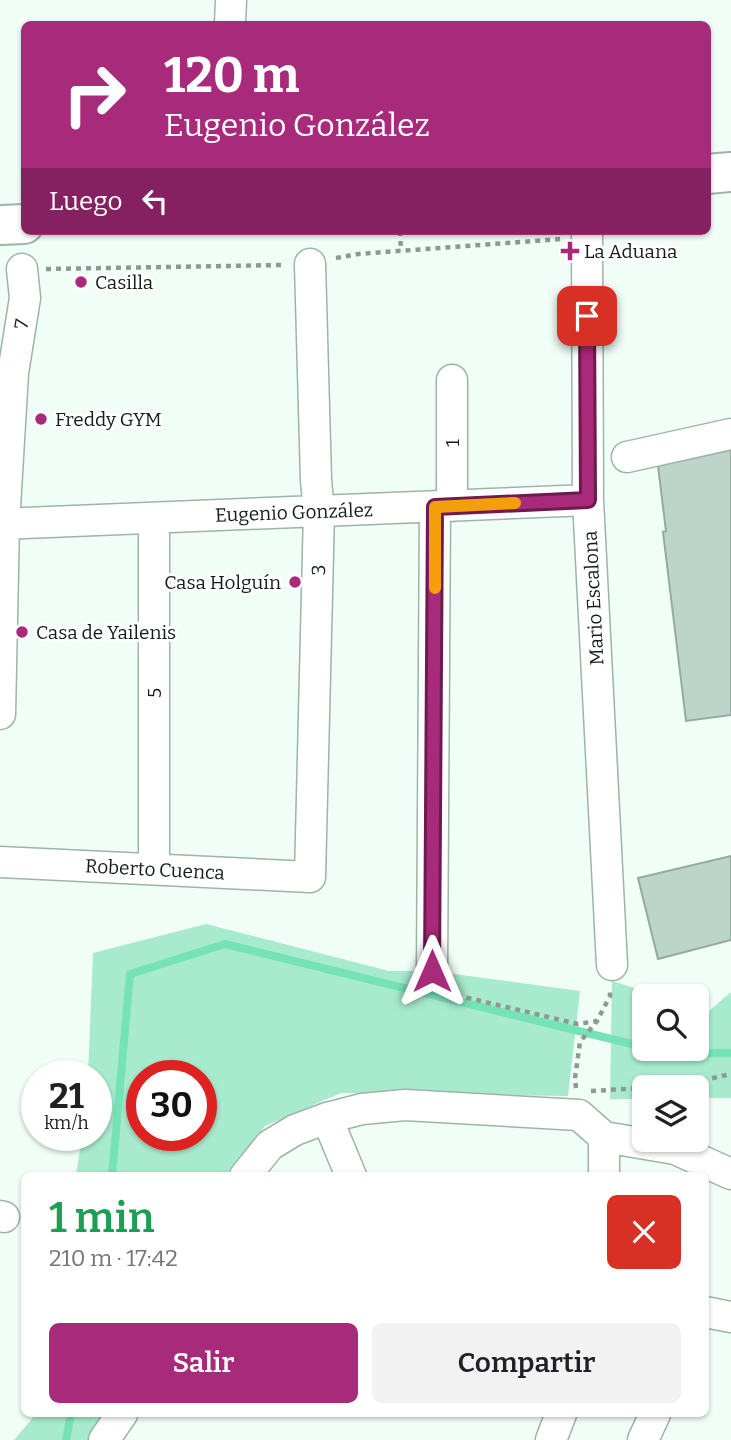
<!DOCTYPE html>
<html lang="es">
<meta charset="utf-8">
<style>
:root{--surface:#fff;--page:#f2f2f2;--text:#202124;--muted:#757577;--accent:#a82a7a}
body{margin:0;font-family:Bitter,serif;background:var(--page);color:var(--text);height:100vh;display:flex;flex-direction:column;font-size:26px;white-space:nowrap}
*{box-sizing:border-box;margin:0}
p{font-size:23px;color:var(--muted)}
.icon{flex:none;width:38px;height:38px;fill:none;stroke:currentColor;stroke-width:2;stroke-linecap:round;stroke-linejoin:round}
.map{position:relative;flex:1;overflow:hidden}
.details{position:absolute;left:21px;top:1172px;width:688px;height:245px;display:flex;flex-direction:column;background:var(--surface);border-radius:10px;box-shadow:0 2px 5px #0004}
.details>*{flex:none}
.banner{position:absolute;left:21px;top:21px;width:690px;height:214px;border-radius:10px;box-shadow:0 2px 5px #0004;background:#a82a7a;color:#fff;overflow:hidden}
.buttons{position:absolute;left:632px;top:984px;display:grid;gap:14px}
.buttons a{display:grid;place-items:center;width:77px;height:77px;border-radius:10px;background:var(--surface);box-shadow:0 2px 5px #0004;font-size:35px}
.speed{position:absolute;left:21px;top:1060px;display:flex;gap:14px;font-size:35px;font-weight:700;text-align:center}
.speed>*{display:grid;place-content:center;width:91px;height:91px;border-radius:50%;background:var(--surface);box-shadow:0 2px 5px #0004;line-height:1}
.speed small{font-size:18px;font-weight:400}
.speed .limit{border:10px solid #d22;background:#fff;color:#111}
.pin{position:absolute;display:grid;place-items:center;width:60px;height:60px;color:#fff;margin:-30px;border-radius:14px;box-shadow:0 4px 10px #0006}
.me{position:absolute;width:77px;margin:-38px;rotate:0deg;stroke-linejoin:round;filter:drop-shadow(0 0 5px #0008)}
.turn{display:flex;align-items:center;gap:24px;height:147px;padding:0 28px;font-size:32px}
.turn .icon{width:91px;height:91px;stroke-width:2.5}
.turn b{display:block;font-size:49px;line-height:60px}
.then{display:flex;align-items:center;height:66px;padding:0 28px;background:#0003;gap:14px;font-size:26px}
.round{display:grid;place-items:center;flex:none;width:74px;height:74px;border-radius:10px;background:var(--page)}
.summary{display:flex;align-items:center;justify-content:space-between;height:119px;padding:0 28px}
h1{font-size:42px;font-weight:600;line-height:52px;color:#1e9e55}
.action{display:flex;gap:14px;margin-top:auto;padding:14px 28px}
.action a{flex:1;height:80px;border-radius:10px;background:var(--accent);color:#fff;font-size:28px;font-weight:600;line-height:80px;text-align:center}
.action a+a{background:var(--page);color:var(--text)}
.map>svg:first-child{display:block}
.green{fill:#a7eacd;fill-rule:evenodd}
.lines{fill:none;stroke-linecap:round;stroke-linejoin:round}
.stream{stroke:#76e2b7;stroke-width:8}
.building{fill:#bcd4c9;stroke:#94aba0;stroke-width:2}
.minor-casing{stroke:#9db4a9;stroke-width:33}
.major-casing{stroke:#9db4a9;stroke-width:42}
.path{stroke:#8e9994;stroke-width:4.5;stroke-dasharray:5 5;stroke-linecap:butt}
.minor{stroke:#fff;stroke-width:30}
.major{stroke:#fff;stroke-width:38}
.route-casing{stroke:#6d1b4f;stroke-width:18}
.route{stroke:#a82a7a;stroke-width:12}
.slow{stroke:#f59e0b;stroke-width:12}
.poi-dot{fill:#a82a7a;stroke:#fff;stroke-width:2.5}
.labels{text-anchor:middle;stroke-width:6;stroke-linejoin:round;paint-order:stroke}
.poi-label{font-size:19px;fill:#141d19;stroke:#fff;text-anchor:start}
.street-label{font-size:19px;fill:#141d19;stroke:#fff}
</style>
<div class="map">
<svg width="731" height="1440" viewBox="0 0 731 1440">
<rect width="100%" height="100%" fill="#f0fef7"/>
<path class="green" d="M206 924 389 971H432L580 991 568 1096 341 1093 265 1126 225 1176H76L82 1136H96V1076H88L93 953ZM142 1076H201V1136H142Z
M612 981 660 996H644V1048H696L697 1007 709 1011 731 992V1098H697L696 1087H644V1099H610Z
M36 1414H112L91 1440H14Z"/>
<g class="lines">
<path class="stream" d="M651 1048 668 1053H731
M112 1176 130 974 225 944 644 1047
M66 1440 71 1414"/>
</g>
<path class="building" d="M731 449V715L686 721 663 532 666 531 657 458Z
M731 856V940L658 959 638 878Z"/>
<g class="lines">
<defs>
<path id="minor" d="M230 24 231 0
M587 231 588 500 612 965
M452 380V506
M627 457 731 434
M154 518V868
M0 524 588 500
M0 714 4 524 13 373 25 298 22 269
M0 862 310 877 319 512 316 480 310 264
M432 971 435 507
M327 1118 351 1176
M604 1137V1176
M245 1176 270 1145 295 1130 327 1118 362 1109 405 1105 579 1115 604 1137 675 1149 731 1174
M0 1216 4 1217
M705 1312 731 1317
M104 1440 122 1414
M551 1440 561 1414
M643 1440 655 1414"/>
<path id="major" d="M707 174 731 172
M0 225 24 224"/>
</defs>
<use href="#minor" class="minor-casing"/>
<use href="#major" class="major-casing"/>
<path class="path" d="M400 231 401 251
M336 258 358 254 561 239
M46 269 283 265
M447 993 578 1024 597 1021
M673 1087 731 1074
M576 1088 575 1078 580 1042 597 1021 610 996V990
M591 1091 644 1088"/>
<use href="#minor" class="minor"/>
<use href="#major" class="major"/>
</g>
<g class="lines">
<defs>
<path id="route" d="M432 971 435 507 588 500 587 316"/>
</defs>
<use href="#route" class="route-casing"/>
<use href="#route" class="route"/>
<path class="slow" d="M435 588V507L515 503"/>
</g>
<g class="poi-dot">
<path d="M566.5 240.5h7v7h7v7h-7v7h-7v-7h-7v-7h7z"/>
<circle cx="81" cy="282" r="7"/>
<circle cx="41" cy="419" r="7"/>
<circle cx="295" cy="582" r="7"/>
<circle cx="22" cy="632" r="7"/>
</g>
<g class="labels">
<g class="poi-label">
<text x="584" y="258">La Aduana</text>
<text x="95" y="289">Casilla</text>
<text x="55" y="426">Freddy GYM</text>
<text x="281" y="589" text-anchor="end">Casa Holguín</text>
<text x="36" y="639">Casa de Yailenis</text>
</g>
<g class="street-label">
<text transform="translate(21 324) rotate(-81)" y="7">7</text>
<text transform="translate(452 443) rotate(-90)" y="7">1</text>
<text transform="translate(294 512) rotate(-2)" y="7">Eugenio González</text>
<text transform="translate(318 570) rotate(-89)" y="7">3</text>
<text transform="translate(593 598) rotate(-93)" y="7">Mario Escalona</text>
<text transform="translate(154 693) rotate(-90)" y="7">5</text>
<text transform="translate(155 869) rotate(3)" y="7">Roberto Cuenca</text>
</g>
</g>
</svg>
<div class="buttons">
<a><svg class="icon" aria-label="search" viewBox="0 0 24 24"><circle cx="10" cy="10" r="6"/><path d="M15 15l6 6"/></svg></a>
<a><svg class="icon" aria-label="layers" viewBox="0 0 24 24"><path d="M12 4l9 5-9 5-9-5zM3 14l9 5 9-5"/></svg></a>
</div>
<div class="speed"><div>21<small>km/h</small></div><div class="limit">30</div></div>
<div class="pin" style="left:587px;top:316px;background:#d93025"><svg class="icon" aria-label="arrive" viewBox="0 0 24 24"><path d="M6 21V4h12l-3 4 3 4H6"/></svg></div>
<svg class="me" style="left:432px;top:971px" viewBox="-20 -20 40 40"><path d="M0-17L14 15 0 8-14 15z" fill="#a82a7a" stroke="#fff" stroke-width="4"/></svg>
<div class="banner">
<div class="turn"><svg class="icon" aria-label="right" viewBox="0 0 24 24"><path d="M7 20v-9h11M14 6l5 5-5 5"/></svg><div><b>120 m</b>Eugenio González</div></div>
<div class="then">Luego<svg class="icon" aria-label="left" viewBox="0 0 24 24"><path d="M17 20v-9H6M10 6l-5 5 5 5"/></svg></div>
</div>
<section class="details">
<div class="summary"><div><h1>1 min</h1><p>210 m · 17:42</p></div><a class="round" style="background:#d93025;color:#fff"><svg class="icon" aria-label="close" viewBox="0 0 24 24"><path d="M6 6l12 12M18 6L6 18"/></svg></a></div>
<div class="action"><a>Salir</a><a>Compartir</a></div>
</section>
</div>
